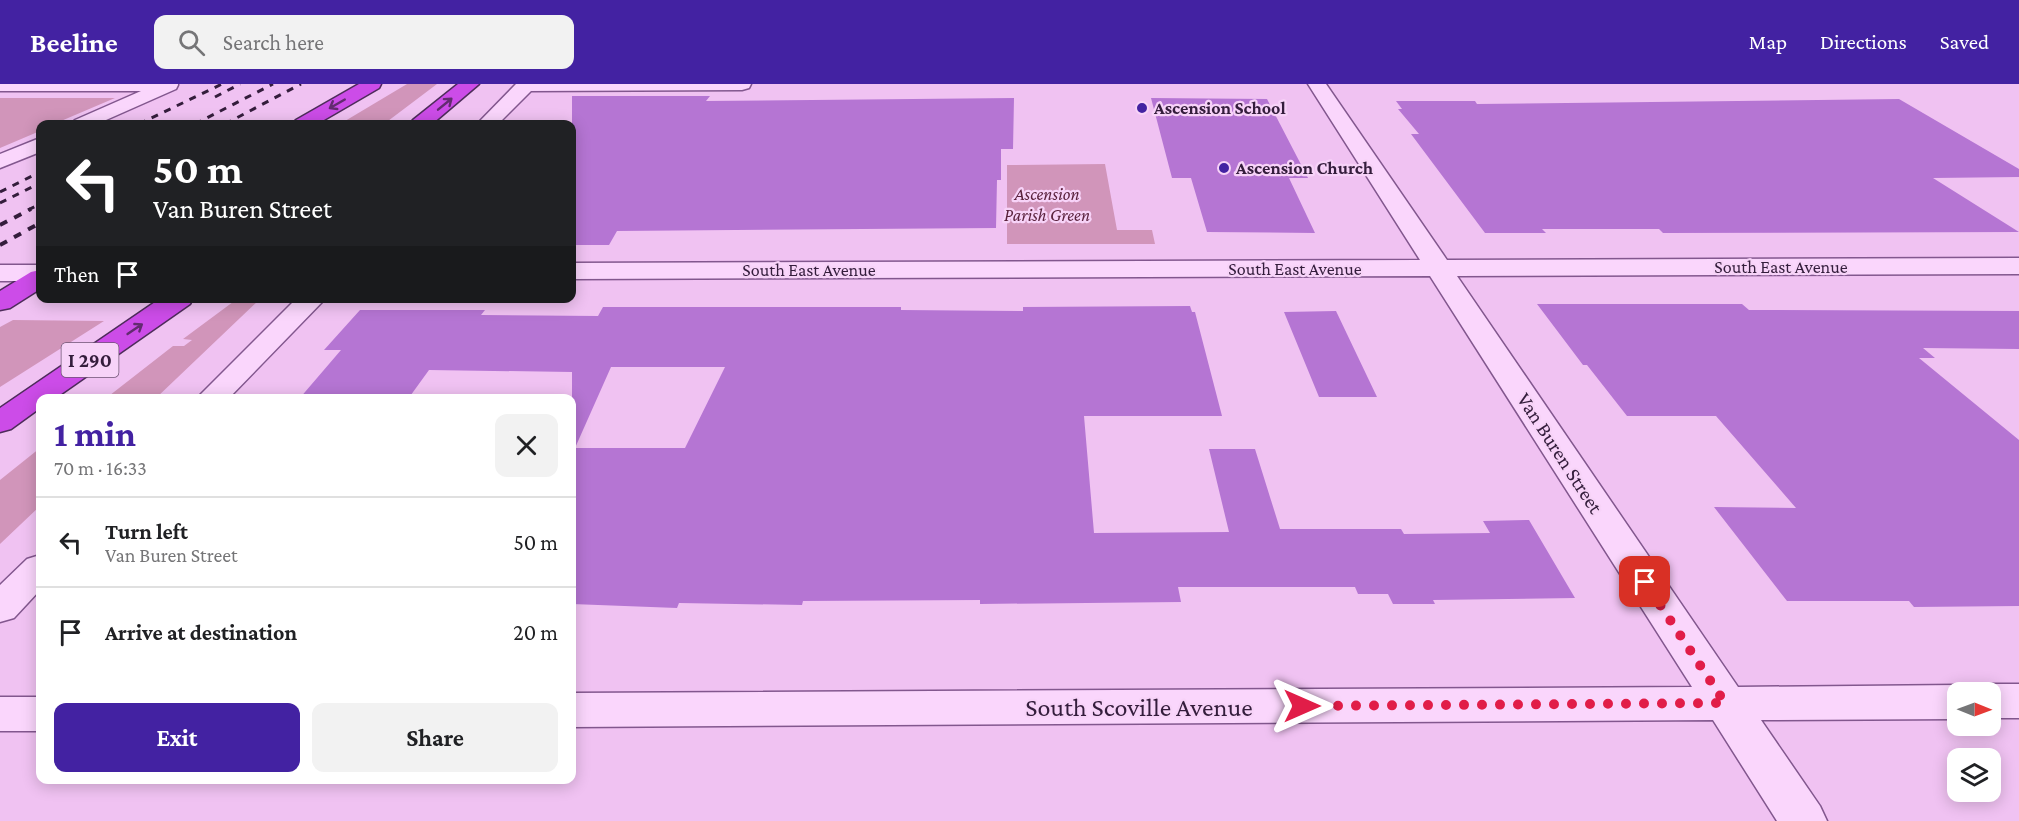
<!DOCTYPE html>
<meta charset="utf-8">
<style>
:root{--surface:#fff;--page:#f2f2f2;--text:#202124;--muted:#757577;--line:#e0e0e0;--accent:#4322a2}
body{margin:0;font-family:"Crimson Pro",serif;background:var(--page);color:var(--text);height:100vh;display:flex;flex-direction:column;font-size:22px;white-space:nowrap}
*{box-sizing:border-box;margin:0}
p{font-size:20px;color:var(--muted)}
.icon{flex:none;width:33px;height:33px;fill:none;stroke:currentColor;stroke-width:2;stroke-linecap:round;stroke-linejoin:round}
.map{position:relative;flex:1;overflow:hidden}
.drawer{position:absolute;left:36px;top:310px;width:540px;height:390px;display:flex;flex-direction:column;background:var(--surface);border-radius:12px;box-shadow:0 3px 15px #0003}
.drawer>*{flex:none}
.guide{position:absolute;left:36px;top:36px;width:540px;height:183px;border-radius:12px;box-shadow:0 3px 15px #0003;background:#202124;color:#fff;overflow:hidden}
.needle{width:39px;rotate:91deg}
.tools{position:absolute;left:1947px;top:598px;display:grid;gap:12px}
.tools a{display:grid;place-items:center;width:54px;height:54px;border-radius:12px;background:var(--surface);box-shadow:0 3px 15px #0003;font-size:30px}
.pin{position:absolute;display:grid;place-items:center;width:51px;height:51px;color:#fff;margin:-26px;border-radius:12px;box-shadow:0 3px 9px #0006}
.me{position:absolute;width:66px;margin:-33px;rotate:90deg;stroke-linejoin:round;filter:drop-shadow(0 0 4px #0008)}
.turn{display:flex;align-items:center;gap:21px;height:126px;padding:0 18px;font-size:27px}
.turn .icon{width:78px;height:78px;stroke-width:2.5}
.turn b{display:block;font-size:42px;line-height:51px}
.then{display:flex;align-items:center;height:57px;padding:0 18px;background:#0003;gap:12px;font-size:22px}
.round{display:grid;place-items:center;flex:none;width:63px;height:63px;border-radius:12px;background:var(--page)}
.headline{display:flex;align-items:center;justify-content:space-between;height:102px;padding:0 18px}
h1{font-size:36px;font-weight:700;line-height:45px;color:var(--accent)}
.cta{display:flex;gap:12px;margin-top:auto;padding:12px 18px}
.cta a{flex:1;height:69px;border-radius:12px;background:var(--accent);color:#fff;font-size:24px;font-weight:700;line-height:69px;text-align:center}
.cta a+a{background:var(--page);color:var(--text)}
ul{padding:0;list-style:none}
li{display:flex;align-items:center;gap:18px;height:90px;padding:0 18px;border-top:2px solid var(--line)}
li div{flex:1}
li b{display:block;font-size:22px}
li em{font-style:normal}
header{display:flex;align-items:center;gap:36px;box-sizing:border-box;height:84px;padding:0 30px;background:var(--accent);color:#fff}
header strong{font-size:28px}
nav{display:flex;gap:33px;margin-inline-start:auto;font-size:21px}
.search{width:420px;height:54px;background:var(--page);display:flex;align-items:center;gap:15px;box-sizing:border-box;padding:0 21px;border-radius:12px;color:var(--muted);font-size:22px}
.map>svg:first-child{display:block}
.green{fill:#d195ba}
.building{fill:#b575d3;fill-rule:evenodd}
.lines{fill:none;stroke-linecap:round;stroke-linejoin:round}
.minor-casing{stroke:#82578e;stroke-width:3}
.highway-casing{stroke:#4e2c5b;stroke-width:3}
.minor{fill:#fad6fc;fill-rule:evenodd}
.highway{fill:#cc4ce8;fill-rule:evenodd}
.rail-far1{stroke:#341d3c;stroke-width:3;stroke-dasharray:7 7;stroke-linecap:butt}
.rail{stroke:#341d3c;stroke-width:4;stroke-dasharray:8 8;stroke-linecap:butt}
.oneway{stroke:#622b70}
.route{stroke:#e11d48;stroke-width:10;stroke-dasharray:0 18}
.poi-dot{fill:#4322a2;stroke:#f7d3f8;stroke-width:2}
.labels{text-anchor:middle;stroke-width:4.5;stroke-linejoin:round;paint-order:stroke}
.far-poi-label{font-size:18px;font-weight:bold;fill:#341d3c;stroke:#f7d3f8;text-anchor:start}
.far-park-label{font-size:18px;font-style:italic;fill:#5a223d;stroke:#f7d3f8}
.far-street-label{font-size:18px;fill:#341d3c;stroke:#f7d3f8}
.shield{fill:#f7d3f8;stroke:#6e5474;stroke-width:1.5}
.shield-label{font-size:20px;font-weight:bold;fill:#341d3c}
.street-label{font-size:21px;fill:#341d3c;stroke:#f7d3f8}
.near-street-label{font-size:26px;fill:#341d3c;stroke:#f7d3f8}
</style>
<header>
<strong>Beeline</strong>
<div class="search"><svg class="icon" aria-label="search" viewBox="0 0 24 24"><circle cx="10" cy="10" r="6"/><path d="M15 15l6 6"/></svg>Search here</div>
<nav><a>Map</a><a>Directions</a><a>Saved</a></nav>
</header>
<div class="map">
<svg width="2019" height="737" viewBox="0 0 2019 737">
<rect width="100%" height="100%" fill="#f0c2f2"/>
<path class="green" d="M407 0H437L384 40H340Z
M0 14H115L54 40H40V47L0 64Z
M1105 80 1117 146H1152L1155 160H1007V81Z
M237 215H260L155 315H105L173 262H184L192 256 183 255Z
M13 236 104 237 0 303V243Z
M40 364V422L0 460V396Z"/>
<path class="building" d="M572 12H710L706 17 1014 14 1013 65H1001V96H997L996 144 617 147 609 161H572Z
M1151 14 1267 15 1308 94H1289L1315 149 1207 148 1191 94H1172Z
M1899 15 2019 85V93L1933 94 2019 148 1663 149 1659 145H1542L1546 149H1485L1411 50H1419L1398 25H1402L1396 17H1475L1477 20Z
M1537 220H1742L1749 226 2019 227V265L1923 264 1935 274H1919L2019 356V522L1914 523 1909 517H1787L1714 423 1796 424 1716 332H1627L1587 281H1583Z
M1190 222 1192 228H1195L1222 332H1084L1094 449 1229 448 1209 365H1255L1280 445H1401L1404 450 1490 449 1483 437 1529 436 1575 514 1433 516 1435 520H1393L1388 510H1358L1355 503H1178L1181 518 980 520V516L803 517 802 521 679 519 677 524 572 520V288L429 286 408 315H299L341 266H324L360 226H485L481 231 598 232 603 223H901V226L1023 227V223ZM611 283H725L685 364H575Z
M1336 227 1377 313H1319L1284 228Z"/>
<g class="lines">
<defs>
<path id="minor" d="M0 0H178V1L176 5 97 40H72L75 36 141 7H0Z
M516 0H751L749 4 742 6 531 7 498 40H477Z
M1308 0H1326L1447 176 2019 174V190L1457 192 1738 603 1958 601 1974 607 1990 600H2019V634H1990V609H1958V635L1761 636 1820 722 1827 737H1777L1713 636 572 643V609L1692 603 1430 192 572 195V179L1420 176Z
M40 54V68L0 84V70Z
M0 181H40V197H0Z
M297 214H326L228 315H196Z
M40 471V506L14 534 0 538V501L27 475Z
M0 613H40V647H0Z"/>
<path id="highway" d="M359 0H381L379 4 317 40H293L296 36Z
M458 0H479L432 40H410L413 36Z
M40 186V205L10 224 0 226V207L31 188Z
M161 214H193L190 220 54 315H40V324L11 345 0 348V324Z"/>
</defs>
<use href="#minor" class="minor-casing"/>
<use href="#highway" class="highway-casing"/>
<use href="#minor" class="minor"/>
<use href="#highway" class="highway"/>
<path class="rail-far1" d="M215 13 240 0
M139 40 222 0
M195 40 273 0
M225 40 301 0
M0 108 40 88
M0 119 40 99
M28 126 40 120"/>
<path class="rail" d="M0 141 31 125
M0 161 40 139"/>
</g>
<defs><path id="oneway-shaft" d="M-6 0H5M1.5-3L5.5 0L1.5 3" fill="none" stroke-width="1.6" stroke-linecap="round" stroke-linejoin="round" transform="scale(1.5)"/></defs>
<g class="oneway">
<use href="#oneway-shaft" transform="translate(337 20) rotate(150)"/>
<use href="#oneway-shaft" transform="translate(445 20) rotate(-39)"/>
<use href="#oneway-shaft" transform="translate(135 245) rotate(-34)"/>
</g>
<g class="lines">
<path class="route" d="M1302 622 1725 619 1645 498"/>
</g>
<g class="poi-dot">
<circle cx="1142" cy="24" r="6"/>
<circle cx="1224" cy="84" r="6"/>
</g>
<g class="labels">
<g class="far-poi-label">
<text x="1154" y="30">Ascension School</text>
<text x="1236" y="90">Ascension Church</text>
</g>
<g class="far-park-label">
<text x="1047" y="116">Ascension<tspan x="1047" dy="21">Parish Green</tspan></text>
</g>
<g class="far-street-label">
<text x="1781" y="189">South East Avenue</text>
<text x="1295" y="191">South East Avenue</text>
<text x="809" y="192">South East Avenue</text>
</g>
<rect class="shield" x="61.5" y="259" width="57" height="34" rx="4.5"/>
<g class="shield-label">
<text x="90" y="283">I 290</text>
</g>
<g class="street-label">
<text transform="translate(1560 369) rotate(57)" y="7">Van Buren Street</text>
</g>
<g class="near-street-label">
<text x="1139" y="632">South Scoville Avenue</text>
</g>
</g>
</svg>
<div class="tools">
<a><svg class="needle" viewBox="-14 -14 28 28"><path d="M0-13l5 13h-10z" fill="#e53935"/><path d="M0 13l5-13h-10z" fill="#757577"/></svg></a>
<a><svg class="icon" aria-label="layers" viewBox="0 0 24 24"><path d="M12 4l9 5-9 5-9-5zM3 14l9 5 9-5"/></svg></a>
</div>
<div class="pin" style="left:1645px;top:498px;background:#d93025"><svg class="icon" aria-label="arrive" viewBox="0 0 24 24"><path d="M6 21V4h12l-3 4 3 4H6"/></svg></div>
<svg class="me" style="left:1302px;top:622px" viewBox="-20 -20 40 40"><path d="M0-17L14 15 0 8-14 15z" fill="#e11d48" stroke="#fff" stroke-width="4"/></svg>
<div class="guide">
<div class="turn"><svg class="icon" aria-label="left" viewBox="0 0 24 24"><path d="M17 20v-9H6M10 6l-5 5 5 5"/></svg><div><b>50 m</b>Van Buren Street</div></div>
<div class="then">Then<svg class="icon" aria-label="arrive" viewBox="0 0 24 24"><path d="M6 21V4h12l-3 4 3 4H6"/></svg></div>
</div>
<section class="drawer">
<div class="headline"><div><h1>1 min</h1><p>70 m · 16:33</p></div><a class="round"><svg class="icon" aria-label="close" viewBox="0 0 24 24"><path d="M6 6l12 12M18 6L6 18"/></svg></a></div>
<ul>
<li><svg class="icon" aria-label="left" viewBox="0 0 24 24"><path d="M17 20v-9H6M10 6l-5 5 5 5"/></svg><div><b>Turn left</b><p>Van Buren Street</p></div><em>50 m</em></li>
<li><svg class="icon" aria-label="arrive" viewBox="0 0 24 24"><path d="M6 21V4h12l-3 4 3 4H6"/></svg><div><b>Arrive at destination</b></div><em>20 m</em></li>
</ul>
<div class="cta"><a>Exit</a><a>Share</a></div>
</section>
</div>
